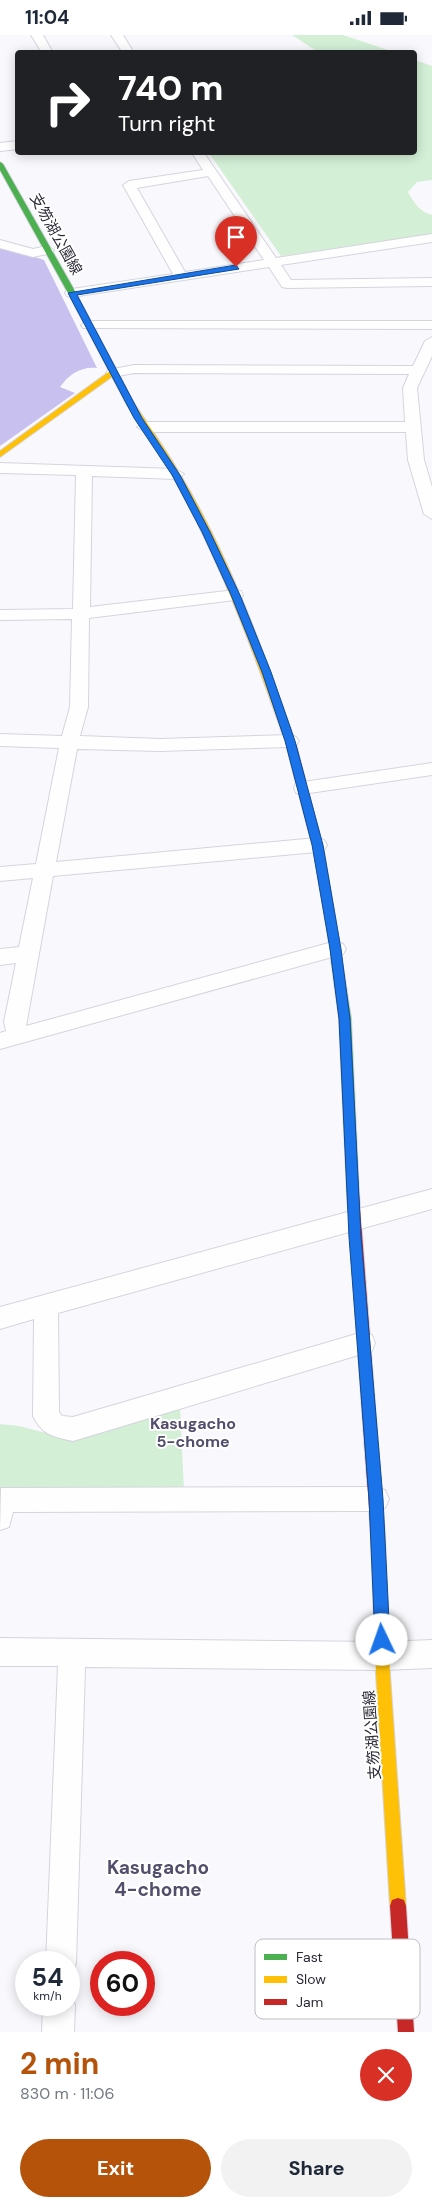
<!DOCTYPE html>
<meta charset="utf-8">
<style>
:root{--surface:#fff;--page:#f2f2f3;--text:#1f2937;--muted:#747a83;--accent:#b45309}
body{margin:0;font-family:"DM Sans","Noto Sans JP",sans-serif;background:var(--page);color:var(--text);height:100vh;display:flex;flex-direction:column;font-size:19px;white-space:nowrap}
*{box-sizing:border-box;margin:0}
p{font-size:16px;color:var(--muted)}
.icon{flex:none;width:28px;height:28px;fill:none;stroke:currentColor;stroke-width:2;stroke-linecap:round;stroke-linejoin:round}
.map{position:relative;height:1997px;overflow:hidden}
.panel{display:flex;flex-direction:column;background:var(--surface);flex:1}
.panel>*{flex:none}
.guide{position:absolute;left:15px;top:15px;width:402px;height:105px;border-radius:5px;box-shadow:0 2px 12px #0003;background:#202124;color:#fff;overflow:hidden}
.speed{position:absolute;left:15px;top:1916px;display:flex;gap:10px;font-size:25px;font-weight:700;text-align:center}
.speed>*{display:grid;place-content:center;width:65px;height:65px;border-radius:50%;background:var(--surface);box-shadow:0 2px 12px #0003;line-height:1}
.speed small{font-size:12px;font-weight:400}
.speed .limit{border:8px solid #d22;background:#fff;color:#111}
.pin{position:absolute;display:grid;place-items:center;width:42px;height:42px;color:#fff;margin:-51px -21px;border-radius:50% 50% 50% 0;rotate:-45deg;box-shadow:0 0 5px #0007}
.pin .icon{rotate:45deg}
.me{position:absolute;width:55px;margin:-28px;rotate:357deg;stroke-linejoin:round;filter:drop-shadow(0 0 4px #0008)}
.turn{display:flex;align-items:center;gap:18px;height:105px;padding:0 20px;font-size:22px}
.turn .icon{width:65px;height:65px;stroke-width:2.5}
.turn b{display:block;font-size:35px;line-height:42px}
.round{display:grid;place-items:center;flex:none;width:52px;height:52px;border-radius:26px;background:var(--page)}
.head{display:flex;align-items:center;justify-content:space-between;height:85px;padding:0 20px}
h1{font-size:30px;font-weight:700;line-height:38px;color:var(--accent)}
.primary-button{display:flex;gap:10px;margin-top:auto;padding:10px 20px}
.primary-button a{flex:1;height:58px;border-radius:30px;background:var(--accent);color:#fff;font-size:20px;font-weight:700;line-height:58px;text-align:center}
.primary-button a+a{background:var(--page);color:var(--text)}
.status{display:flex;justify-content:space-between;align-items:center;height:35px;padding:0 25px;background:var(--surface);direction:ltr}
.status svg{height:14px;fill:currentColor}
.map>svg:first-child{display:block}
.green{fill:#d3efd6}
.water{fill:#c8c1f0}
.lines{fill:none;stroke-linecap:round;stroke-linejoin:round}
.street-casing{stroke:#d5d4dd;stroke-width:2}
.fast-casing{stroke:#d5d4dd;stroke-width:2}
.slow-casing{stroke:#d5d4dd;stroke-width:2}
.jam-casing{stroke:#d5d4dd;stroke-width:2}
.street{fill:#fefeff;fill-rule:evenodd}
.fast{fill:#4caf50;fill-rule:evenodd}
.slow{fill:#ffc107;fill-rule:evenodd}
.jam{fill:#c62828;fill-rule:evenodd}
.route{fill:#1a73e8;stroke:#114b97}
.labels{text-anchor:middle;stroke-width:4;stroke-linejoin:round;paint-order:stroke}
.street-label{font-size:15px;fill:#2c2a37;stroke:#fff}
.neighbourhood-label{font-size:16px;font-weight:bold;fill:#524e6c;stroke:#fff}
.near-neighbourhood-label{font-size:19px;font-weight:bold;fill:#524e6c;stroke:#fff}
.key{fill:#fff;stroke:#c0bfc3;stroke-width:1}
.key-label{font-size:14px;fill:#2c2a37}
</style>
<div class="status"><b>11:04</b><svg viewBox="0 0 49 12"><path d="M0 12V9h3v3zM5 12V6h3v6zM10 12V3h3v9zM15 12V0h3v12zM26 1h20v11H26zM47 4h2v5h-2z"/></svg></div>
<div class="map">
<svg width="432" height="1997" viewBox="0 0 432 1997">
<rect width="100%" height="100%" fill="#f9f9fd"/>
<path class="green" d="M292 0H343L394 17H318Z
M415 25 432 31V145L417 147 408 157C414 168 420 177 432 180V200L281 221 209 118H415Z
M180 1372 184 1455H0V1389L19 1391 62 1402Z"/>
<path class="water" d="M0 214 17 216 44 225 97 333C82 331 69 339 60 352L75 358 0 411Z"/>
<g class="lines">
<defs>
<path id="street" d="M31 0H43L53 18H42Z
M111 0H123L134 18H123Z
M18 106V114L0 116V108Z
M192 118H204L276 223 432 199V207L281 230 291 245 432 243V251L287 253 282 252 269 232 72 262 67 261 65 258 67 255 72 254 173 239 123 150 129 146 203 135ZM208 141 264 225 185 237 137 153Z
M0 205 33 214 47 211 54 215 52 218 33 222 0 213Z
M88 286H432V294L83 293 81 290Z
M432 302V321L417 353 424 425 432 452V484L424 479 408 425 406 397H145L137 392 145 387H405L403 353 409 339 134 338 113 342 106 338 108 335 134 330 413 331 425 306Z
M0 428 176 434 184 439 176 444 92 441 90 572 235 555 241 556 243 560 241 564 235 565 89 583 88 672 80 701 160 704 290 700 296 702 299 706 296 710 290 712 160 716 77 714 56 827 317 803 324 805 327 810 324 815 317 817 53 841 26 991 336 906 343 909 346 914 343 919 0 1014V998L6 996 4 987 16 928 0 930V914L19 912 33 843 0 846V832L36 829 59 713 0 711V699L62 701 70 672 72 584 0 585V575L73 574 76 440 0 438Z
M432 728V740L303 759 296 758 294 753 296 748 303 747Z
M432 1154V1174L58 1278 59 1377 62 1381 73 1382 363 1297 372 1300 375 1308 372 1316 73 1406C54 1402 42 1400 33 1381L34 1284 0 1294V1272Z
M376 1452 385 1455 389 1464 385 1473 376 1476 13 1477 9 1492 0 1495 1 1453Z
M0 1603 383 1607 432 1605V1633L383 1635 85 1632 76 1928 72 1939 69 1940V1928H46L58 1631H0Z
M69 1959 75 1970 74 1997H42L43 1970H69Z"/>
<path id="fast" d="M0 127 3 129 76 258 135 370 134 372 127 370 68 258 0 135Z
M332 890 337 894 351 983 359 1159 357 1163 353 1164 349 1163 347 1159 339 983 327 894Z"/>
<path id="slow" d="M110 336 117 338 0 422V416Z
M128 368H134C149 391 166 415 180 439 230 523 264 617 296 709L294 711H288L286 709C254 617 220 525 172 440 159 416 142 393 127 370Z
M378 1495 383 1497 385 1502 390 1639 406 1871 404 1877 398 1879 392 1877 390 1871 376 1639 371 1502 373 1497Z"/>
<path id="jam" d="M291 706 296 709 324 817 337 894 332 898 327 894 314 817 286 709Z
M353 1154 357 1155 359 1159 385 1502 383 1507 378 1509 373 1507 371 1502 347 1159 349 1155Z
M398 1863 404 1865 406 1871 414 1997H398L390 1871 392 1865Z"/>
</defs>
<use href="#street" class="street-casing"/>
<use href="#fast" class="fast-casing"/>
<use href="#slow" class="slow-casing"/>
<use href="#jam" class="jam-casing"/>
<use href="#street" class="street"/>
<use href="#fast" class="fast"/>
<use href="#slow" class="slow"/>
<use href="#jam" class="jam"/>
</g>
<path class="route" d="M236 230 239 234 77 260 142 383 180 440 210 497 240 560 271 637 295 706 323 810 341 914 350 984 361 1202 383 1464 390 1605 387 1610 382 1612 377 1610 375 1605 369 1464 349 1202 339 984 330 914 312 810 285 706 262 637 231 560 202 497 172 440 134 383 68 258Z"/>
<g class="labels">
<g class="street-label">
<text transform="translate(56 199) rotate(61)" y="5">支笏湖公園線</text>
<text transform="translate(372 1700) rotate(-94)" y="5">支笏湖公園線</text>
</g>
<g class="neighbourhood-label">
<text x="193" y="1394">Kasugacho<tspan x="193" dy="18">5-chome</tspan></text>
</g>
<g class="near-neighbourhood-label">
<text x="158" y="1839">Kasugacho<tspan x="158" dy="22">4-chome</tspan></text>
</g>
</g>
<rect x="255" y="1904" width="165" height="80" rx="8" class="key"/>
<rect x="264" y="1919" width="23" height="6" fill="#4caf50"/>
<rect x="264" y="1941" width="23" height="7" fill="#ffc107"/>
<rect x="264" y="1964" width="23" height="6" fill="#c62828"/>
<g class="key-label">
<text x="296" y="1927">Fast</text>
<text x="296" y="1949">Slow</text>
<text x="296" y="1972">Jam</text>
</g>
</svg>
<div class="speed"><div>54<small>km/h</small></div><div class="limit">60</div></div>
<div class="pin" style="left:236px;top:232px;background:#d93025"><svg class="icon" aria-label="arrive" viewBox="0 0 24 24"><path d="M6 21V4h12l-3 4 3 4H6"/></svg></div>
<svg class="me" style="left:382px;top:1605px" viewBox="-20 -20 40 40"><circle r="19" fill="#fff"/><path d="M0-13L10 11 0 6-10 11z" fill="#1a73e8"/></svg>
<div class="guide">
<div class="turn"><svg class="icon" aria-label="right" viewBox="0 0 24 24"><path d="M7 20v-9h11M14 6l5 5-5 5"/></svg><div><b>740 m</b>Turn right</div></div>
</div>
</div>
<section class="panel">
<div class="head"><div><h1>2 min</h1><p>830 m · 11:06</p></div><a class="round" style="background:#d93025;color:#fff"><svg class="icon" aria-label="close" viewBox="0 0 24 24"><path d="M6 6l12 12M18 6L6 18"/></svg></a></div>
<div class="primary-button"><a>Exit</a><a>Share</a></div>
</section>
